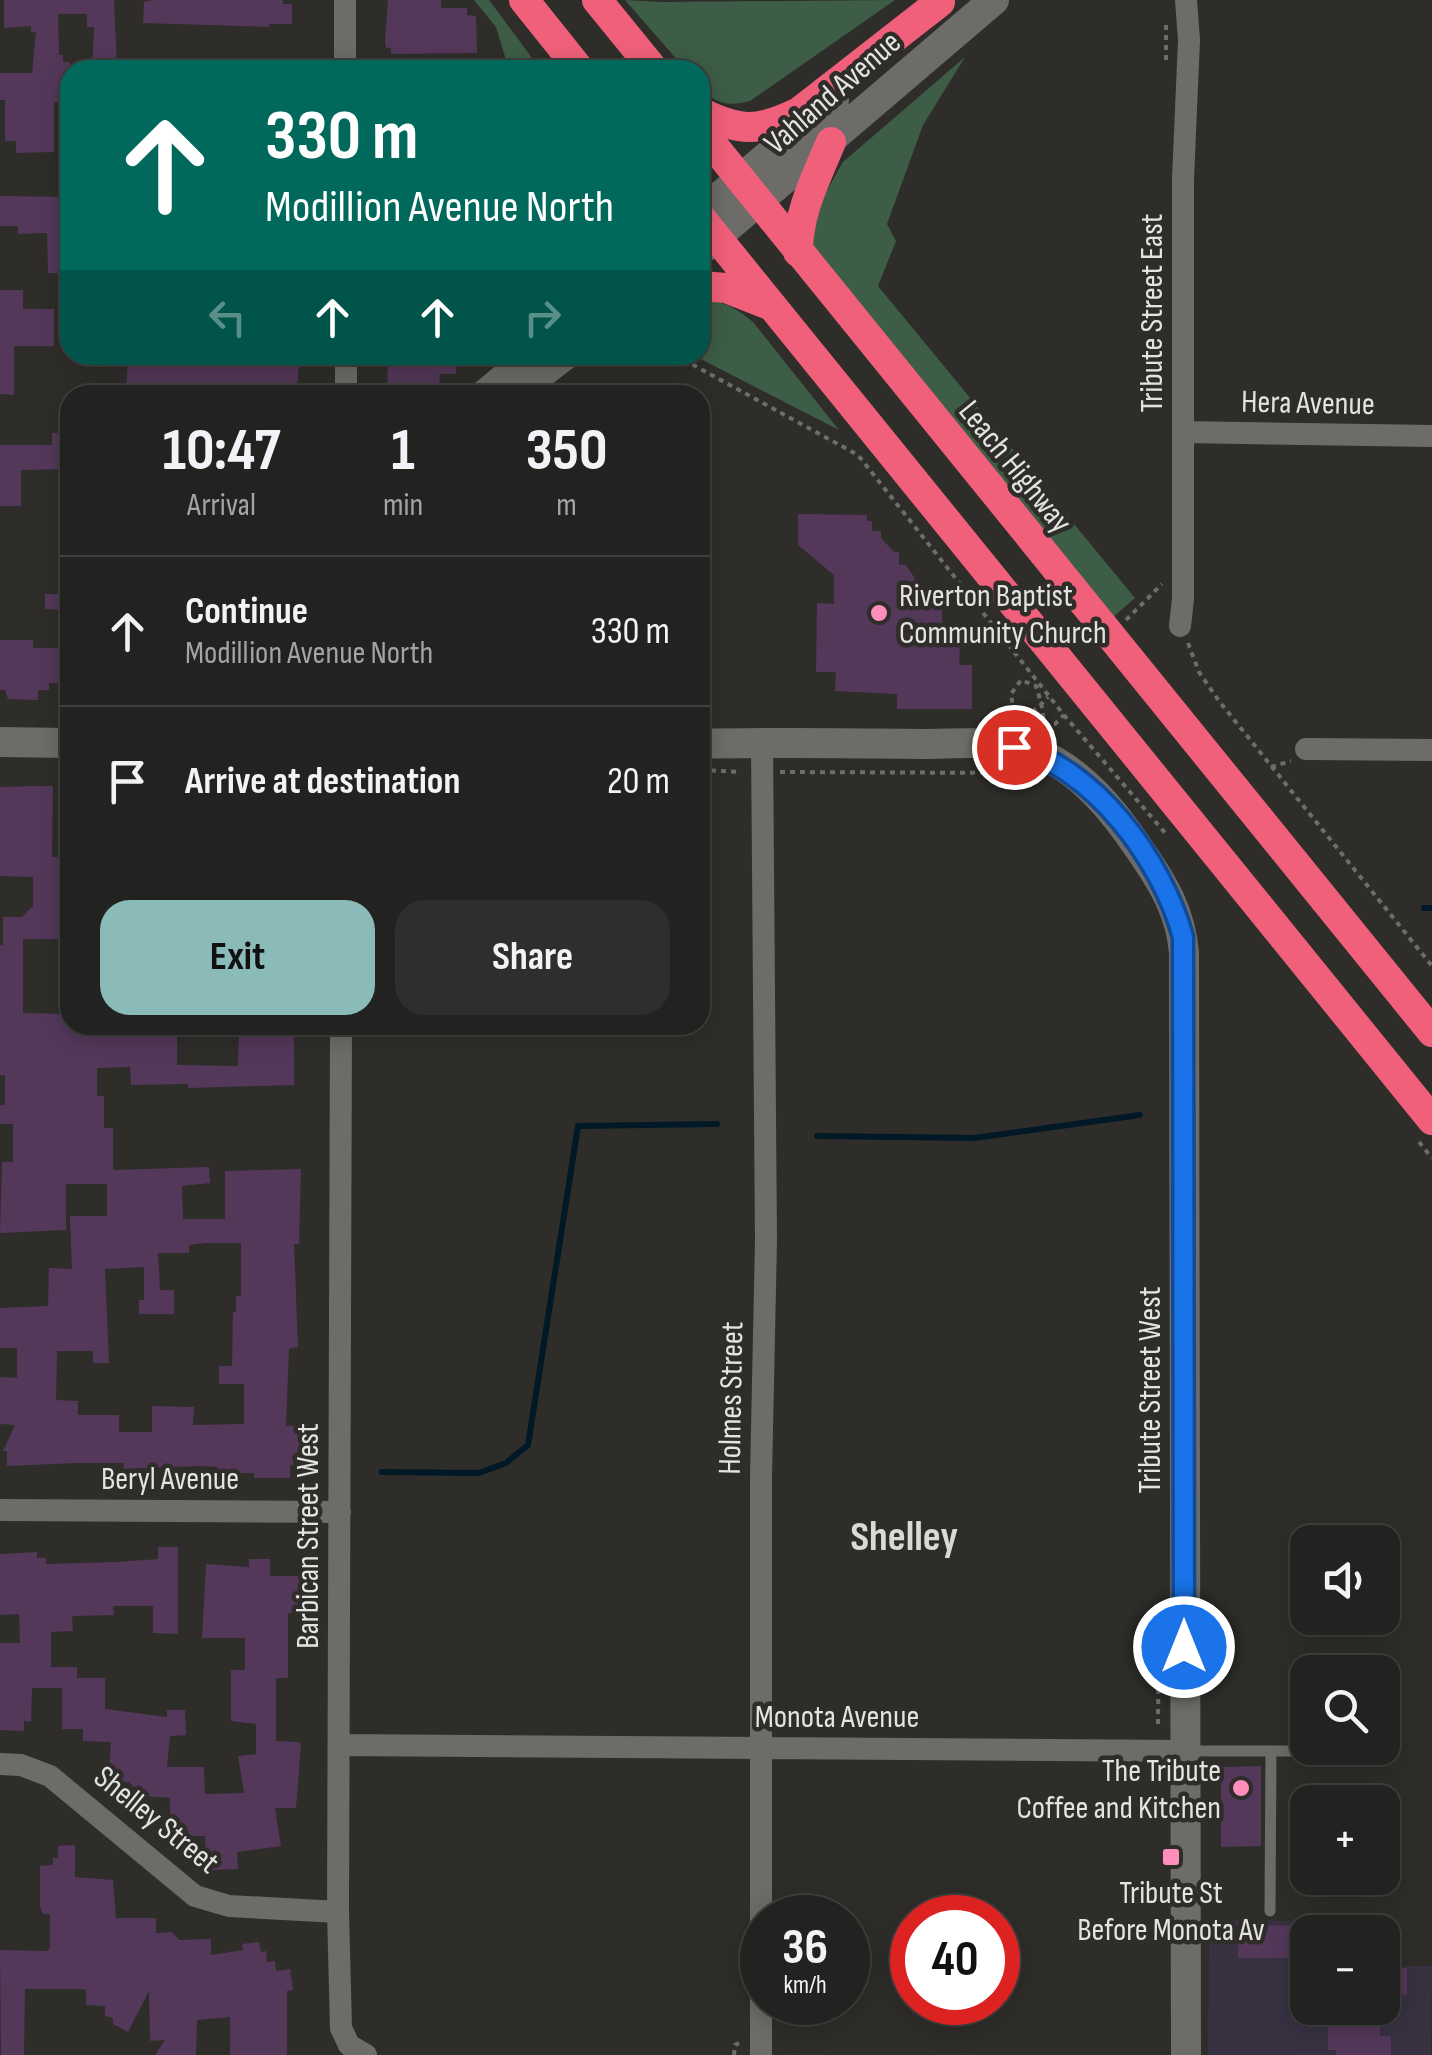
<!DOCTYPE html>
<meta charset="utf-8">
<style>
:root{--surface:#222220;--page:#2e2f2d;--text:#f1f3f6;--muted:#a2a4a5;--line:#3f3f3e;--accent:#8bbbb9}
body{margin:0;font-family:"Sofia Sans Condensed",sans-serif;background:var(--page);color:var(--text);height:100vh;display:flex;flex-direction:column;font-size:38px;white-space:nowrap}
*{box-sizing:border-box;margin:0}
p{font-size:32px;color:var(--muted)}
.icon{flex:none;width:55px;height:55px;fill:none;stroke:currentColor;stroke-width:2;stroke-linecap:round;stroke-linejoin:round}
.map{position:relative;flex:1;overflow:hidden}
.side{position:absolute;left:60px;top:385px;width:650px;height:650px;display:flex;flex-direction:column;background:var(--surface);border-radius:30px;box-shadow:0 5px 25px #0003,0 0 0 2px var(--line)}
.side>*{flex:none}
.banner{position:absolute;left:60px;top:60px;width:650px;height:305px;border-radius:30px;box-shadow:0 5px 25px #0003,0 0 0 2px var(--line);background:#00695c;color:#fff;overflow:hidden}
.tools{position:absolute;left:1290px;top:1525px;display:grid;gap:20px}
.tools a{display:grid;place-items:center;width:110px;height:110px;border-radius:20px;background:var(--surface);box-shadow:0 5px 25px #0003,0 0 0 2px var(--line);font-size:50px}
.speed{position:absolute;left:740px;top:1895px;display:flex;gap:20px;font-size:50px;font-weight:700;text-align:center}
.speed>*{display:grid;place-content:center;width:130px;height:130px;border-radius:50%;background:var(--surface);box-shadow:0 5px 25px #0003,0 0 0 2px var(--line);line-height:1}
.speed small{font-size:25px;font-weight:400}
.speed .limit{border:15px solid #d22;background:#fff;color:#111}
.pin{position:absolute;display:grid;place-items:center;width:85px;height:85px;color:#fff;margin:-42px;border:5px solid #fff;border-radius:50%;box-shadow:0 2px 10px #0007}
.me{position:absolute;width:110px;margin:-55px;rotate:0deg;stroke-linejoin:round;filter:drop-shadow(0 0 8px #0008)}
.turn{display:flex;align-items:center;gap:35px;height:210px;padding:0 40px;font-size:45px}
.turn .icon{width:130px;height:130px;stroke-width:2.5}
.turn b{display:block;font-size:70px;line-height:85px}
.lanes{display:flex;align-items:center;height:95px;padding:0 40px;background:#0003;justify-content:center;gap:50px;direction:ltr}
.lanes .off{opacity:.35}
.eta{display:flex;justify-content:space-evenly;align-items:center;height:170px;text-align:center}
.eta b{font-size:60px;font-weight:700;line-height:70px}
.cta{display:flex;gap:20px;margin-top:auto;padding:20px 40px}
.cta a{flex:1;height:115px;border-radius:30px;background:var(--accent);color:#111;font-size:40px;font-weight:700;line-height:115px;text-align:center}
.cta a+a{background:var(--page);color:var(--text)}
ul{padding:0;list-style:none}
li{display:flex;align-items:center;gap:30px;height:150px;padding:0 40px;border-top:2px solid var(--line)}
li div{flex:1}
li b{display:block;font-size:38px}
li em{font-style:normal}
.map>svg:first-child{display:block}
.commercial{fill:#373142}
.green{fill:#3d5d46}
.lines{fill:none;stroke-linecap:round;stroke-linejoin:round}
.stream{stroke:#011926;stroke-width:6}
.building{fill:#54385a;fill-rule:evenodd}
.path{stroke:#6e6d6b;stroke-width:4;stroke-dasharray:5 5;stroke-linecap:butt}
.lane{stroke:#6e6c69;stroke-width:11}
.street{stroke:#6e6c69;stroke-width:22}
.secondary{stroke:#6e6c69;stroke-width:30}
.highway{stroke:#f1607a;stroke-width:30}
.route-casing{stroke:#114b97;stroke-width:25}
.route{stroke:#1a73e8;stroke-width:18}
.poi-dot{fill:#ff8ebb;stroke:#2e2d2a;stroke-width:4}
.labels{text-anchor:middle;stroke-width:9;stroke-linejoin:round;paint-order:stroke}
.street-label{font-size:32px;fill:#e4e3e1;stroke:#2e2d2a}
.poi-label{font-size:32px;fill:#e4e3e1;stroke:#2e2d2a;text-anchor:start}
.district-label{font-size:42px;font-weight:bold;fill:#dbd9d6;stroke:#2e2d2a}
</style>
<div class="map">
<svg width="1432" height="2055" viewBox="0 0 1432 2055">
<rect width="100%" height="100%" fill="#2e2d2a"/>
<path class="commercial" d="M1209 1920 1324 1921V1932H1308V2008H1382L1383 1966H1432L1431 2055H1208Z"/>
<path class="green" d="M474 0H489L541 70H509L496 27Z
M625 0 661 2 895 0 750 101C728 107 715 104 700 87V70H686Z
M965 57 923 125 887 224 896 241 878 286 1135 598 1110 620 810 248 822 199 843 162Z
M700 300C723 300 736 308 753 322L839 430 693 355H700Z"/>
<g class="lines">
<path class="stream" d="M1424 908H1432
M817 1136 974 1138 1140 1115
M382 1472 479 1473 506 1463 528 1445 578 1126 717 1124"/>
</g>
<path class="building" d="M4 0H114L117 70H92L94 27H87V14H58L59 55H63V62H70V91H60L58 102H54V152L16 153V141H5V100H0V73H32L36 32H31V26L4 28Z
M152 0H283V4H292V24H269V27L143 23 144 2Z
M388 0H441V8H467V15L476 16 477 53 391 54V48H386L385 41Z
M0 196 68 197 70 273H48L47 233 18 234V226H0Z
M0 290H23V309H54V346H14V395L0 394Z
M299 355 297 395H126L128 356Z
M388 355H456V374H440L438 395H387Z
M52 433H70V469L21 470V506H0V445H52Z
M798 514 867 515V521H872V531H881V538L894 552H899V565H906L924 592V605H942V621L960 643 959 665H972V709H897V694L835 691 836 672H816L817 603 834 604V575L798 545Z
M45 594H70V610L45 609Z
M0 640H33V648H70V683H49V690H38V700L8 699 5 690H0Z
M36 786H53L52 857H70V939H23V1013L70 1014V1025H177V1065L238 1066 239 1025H294V1085L188 1088V1084L131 1085 130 1067 97 1068V1096H104V1128H113V1170L209 1167 210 1183 182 1186 183 1219H225V1171L301 1169 299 1244H294L298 1347 289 1349 286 1426H302V1465H290V1478H254V1473H218V1467L201 1466 123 1469 124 1463H76L7 1466V1451H3L15 1425 0 1424V1377L17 1378V1348H0V1308L48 1306 49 1268 72 1269 70 1216H107V1184H66V1230L0 1233 2 1162H13V1124H0V1105H5V1075H0V945H3V917H22L33 906V877L0 876V787ZM206 1243H241V1296H236V1312H233L232 1366H219V1384H244V1424L193 1425 194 1407 152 1406V1432H119V1415H78V1401L56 1400 57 1351H93V1363H109L105 1269 144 1267V1300H139V1314H174V1290H160L158 1253H189V1245Z
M158 1547H178V1634L153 1633V1606H113L114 1615 72 1616 73 1631 51 1632V1667H77V1678H105V1709L167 1717V1710H185L186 1735 170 1736 167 1767H204L205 1794 244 1793 238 1756 256 1754V1724L231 1721V1670H245V1638H202L206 1564 249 1567V1559H270V1576H302L301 1613H288V1678H276V1741L299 1742 301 1745 296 1808H275L281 1846 237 1852 238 1869 206 1870 205 1836H188V1830H170V1798L142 1796 129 1782 108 1780 111 1742 83 1741V1729H62V1688H32L31 1722 24 1721V1731L0 1730V1643H20L19 1614 0 1615V1554L37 1552V1558H46V1564L117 1562 158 1559Z
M1261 1766V1846L1221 1847V1767Z
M75 1845V1877L113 1880 116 1918H156V1933L172 1932 179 1940 211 1939V1955L243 1950 242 1944 259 1942 261 1952 266 1951 267 1962 275 1961 276 1971 290 1969 293 1990 287 1991V2055H230V2017L197 2020 196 2055H155L165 2040 150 2041 149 1991 128 2032 113 2024V2018L105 2016V2006L86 2005V1990L81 1989H25L24 2055H1L0 1950 47 1951 50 1948V1914H43L40 1907V1866L53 1865V1858H58V1846Z
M1238 1925 1308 1926V2005H1293V1958H1238Z
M1382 1968H1407V1995L1382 1994Z
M1337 2008H1380V2036H1391V2055H1336V2050H1328V2027H1337Z"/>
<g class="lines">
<path class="path" d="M1166 25V60
M675 355 858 455 1064 715 1166 834
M1126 620 1162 584
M1188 643 1199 672 1219 701 1432 966
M1044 725 1055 724 1064 715
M1043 728C1045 714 1040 699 1036 686L1021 680 1011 694 1013 707C1028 720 1037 709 1048 697
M1271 767 1291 761
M701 770 741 772
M780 772 1016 773
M1419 1142 1432 1158
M1158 1724 1159 1629
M734 2055 735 2045 739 2043"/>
<path class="lane" d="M1189 1751H1334
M1270 1911 1271 1751"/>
<path class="street" d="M345 0V70
M346 355V395
M1184 432 1432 436
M1180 626 1183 599V179L1189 40 1186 0
M1306 749 1432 750
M341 1025 338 1912 341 2028 349 2045 366 2055
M0 1510 340 1512
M339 1745 1183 1751
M0 1764 21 1765 50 1776 195 1896 229 1906 338 1912
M761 2055V1477L766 1240 762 743"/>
<path class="secondary" d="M700 213 834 100
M700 251 994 0
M484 395 524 362
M513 395 565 355
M0 742 70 743
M700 744C774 742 848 743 922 744 958 744 1001 739 1036 752 1081 770 1114 811 1140 850 1163 883 1181 913 1184 953L1186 2055"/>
<path class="highway" d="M524 0 580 70
M597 0 654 70
M700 112C740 132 758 132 799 112L940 2
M700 129 1432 1032
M700 217 1432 1120
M798 252C798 212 816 178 831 142
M700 286 726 288 767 304"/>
</g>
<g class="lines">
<defs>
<path id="route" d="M1014 747C1094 767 1162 860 1183 937L1184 1647"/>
</defs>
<use href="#route" class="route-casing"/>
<use href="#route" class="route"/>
</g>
<g class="poi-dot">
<circle cx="879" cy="613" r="10"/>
<circle cx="1241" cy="1788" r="10"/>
<rect x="1161" y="1847" width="20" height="20" rx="5"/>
</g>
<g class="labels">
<g class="street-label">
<text transform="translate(832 92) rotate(-41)" y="11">Vahland Avenue</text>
<text transform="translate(1151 313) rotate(-90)" y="11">Tribute Street East</text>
<text transform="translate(1308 402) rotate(1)" y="11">Hera Avenue</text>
<text transform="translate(1016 466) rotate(51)" y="11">Leach Highway</text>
<text transform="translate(1149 1390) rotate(-90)" y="11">Tribute Street West</text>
<text transform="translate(730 1398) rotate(-89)" y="11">Holmes Street</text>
<text x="170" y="1489">Beryl Avenue</text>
<text transform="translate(307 1536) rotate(-90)" y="11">Barbican Street West</text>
<text x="837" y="1727">Monota Avenue</text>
<text transform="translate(157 1819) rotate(39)" y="11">Shelley Street</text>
</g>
<g class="poi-label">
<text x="899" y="606">Riverton Baptist<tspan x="899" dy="37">Community Church</tspan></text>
<text x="1221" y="1781" text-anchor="end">The Tribute<tspan x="1221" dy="37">Coffee and Kitchen</tspan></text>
<text x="1171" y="1903" text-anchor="middle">Tribute St<tspan x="1171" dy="37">Before Monota Av</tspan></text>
</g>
<g class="district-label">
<text x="904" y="1550">Shelley</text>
</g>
</g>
</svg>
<div class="tools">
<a><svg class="icon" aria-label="sound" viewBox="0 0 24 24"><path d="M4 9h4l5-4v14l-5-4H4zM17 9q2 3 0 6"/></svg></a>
<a><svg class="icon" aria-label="search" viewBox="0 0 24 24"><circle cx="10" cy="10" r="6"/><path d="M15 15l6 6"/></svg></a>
<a>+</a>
<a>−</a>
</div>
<div class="speed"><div>36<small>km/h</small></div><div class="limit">40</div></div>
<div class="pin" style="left:1014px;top:747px;background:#d93025"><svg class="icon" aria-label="arrive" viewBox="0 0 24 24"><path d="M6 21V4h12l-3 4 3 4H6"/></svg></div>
<svg class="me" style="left:1184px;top:1647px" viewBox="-20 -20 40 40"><circle r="17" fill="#1a73e8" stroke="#fff" stroke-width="3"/><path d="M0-11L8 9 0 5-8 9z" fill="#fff"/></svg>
<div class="banner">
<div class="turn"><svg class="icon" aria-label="ahead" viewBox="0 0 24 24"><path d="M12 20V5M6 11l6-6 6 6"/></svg><div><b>330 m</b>Modillion Avenue North</div></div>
<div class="lanes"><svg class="icon off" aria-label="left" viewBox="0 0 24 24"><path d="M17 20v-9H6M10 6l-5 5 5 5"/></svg><svg class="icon" aria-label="ahead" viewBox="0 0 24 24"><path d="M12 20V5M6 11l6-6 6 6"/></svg><svg class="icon" aria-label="ahead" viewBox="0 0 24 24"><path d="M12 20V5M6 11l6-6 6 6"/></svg><svg class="icon off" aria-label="right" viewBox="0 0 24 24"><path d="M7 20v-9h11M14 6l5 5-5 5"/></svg></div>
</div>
<section class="side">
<div class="eta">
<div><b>10:47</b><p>Arrival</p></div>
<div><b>1</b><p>min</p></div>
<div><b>350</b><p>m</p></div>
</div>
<ul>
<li><svg class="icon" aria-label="ahead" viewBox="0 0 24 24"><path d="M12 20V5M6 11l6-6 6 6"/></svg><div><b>Continue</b><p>Modillion Avenue North</p></div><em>330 m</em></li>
<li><svg class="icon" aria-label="arrive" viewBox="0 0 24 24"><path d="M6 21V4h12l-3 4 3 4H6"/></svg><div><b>Arrive at destination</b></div><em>20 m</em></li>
</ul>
<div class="cta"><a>Exit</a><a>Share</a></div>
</section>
</div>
